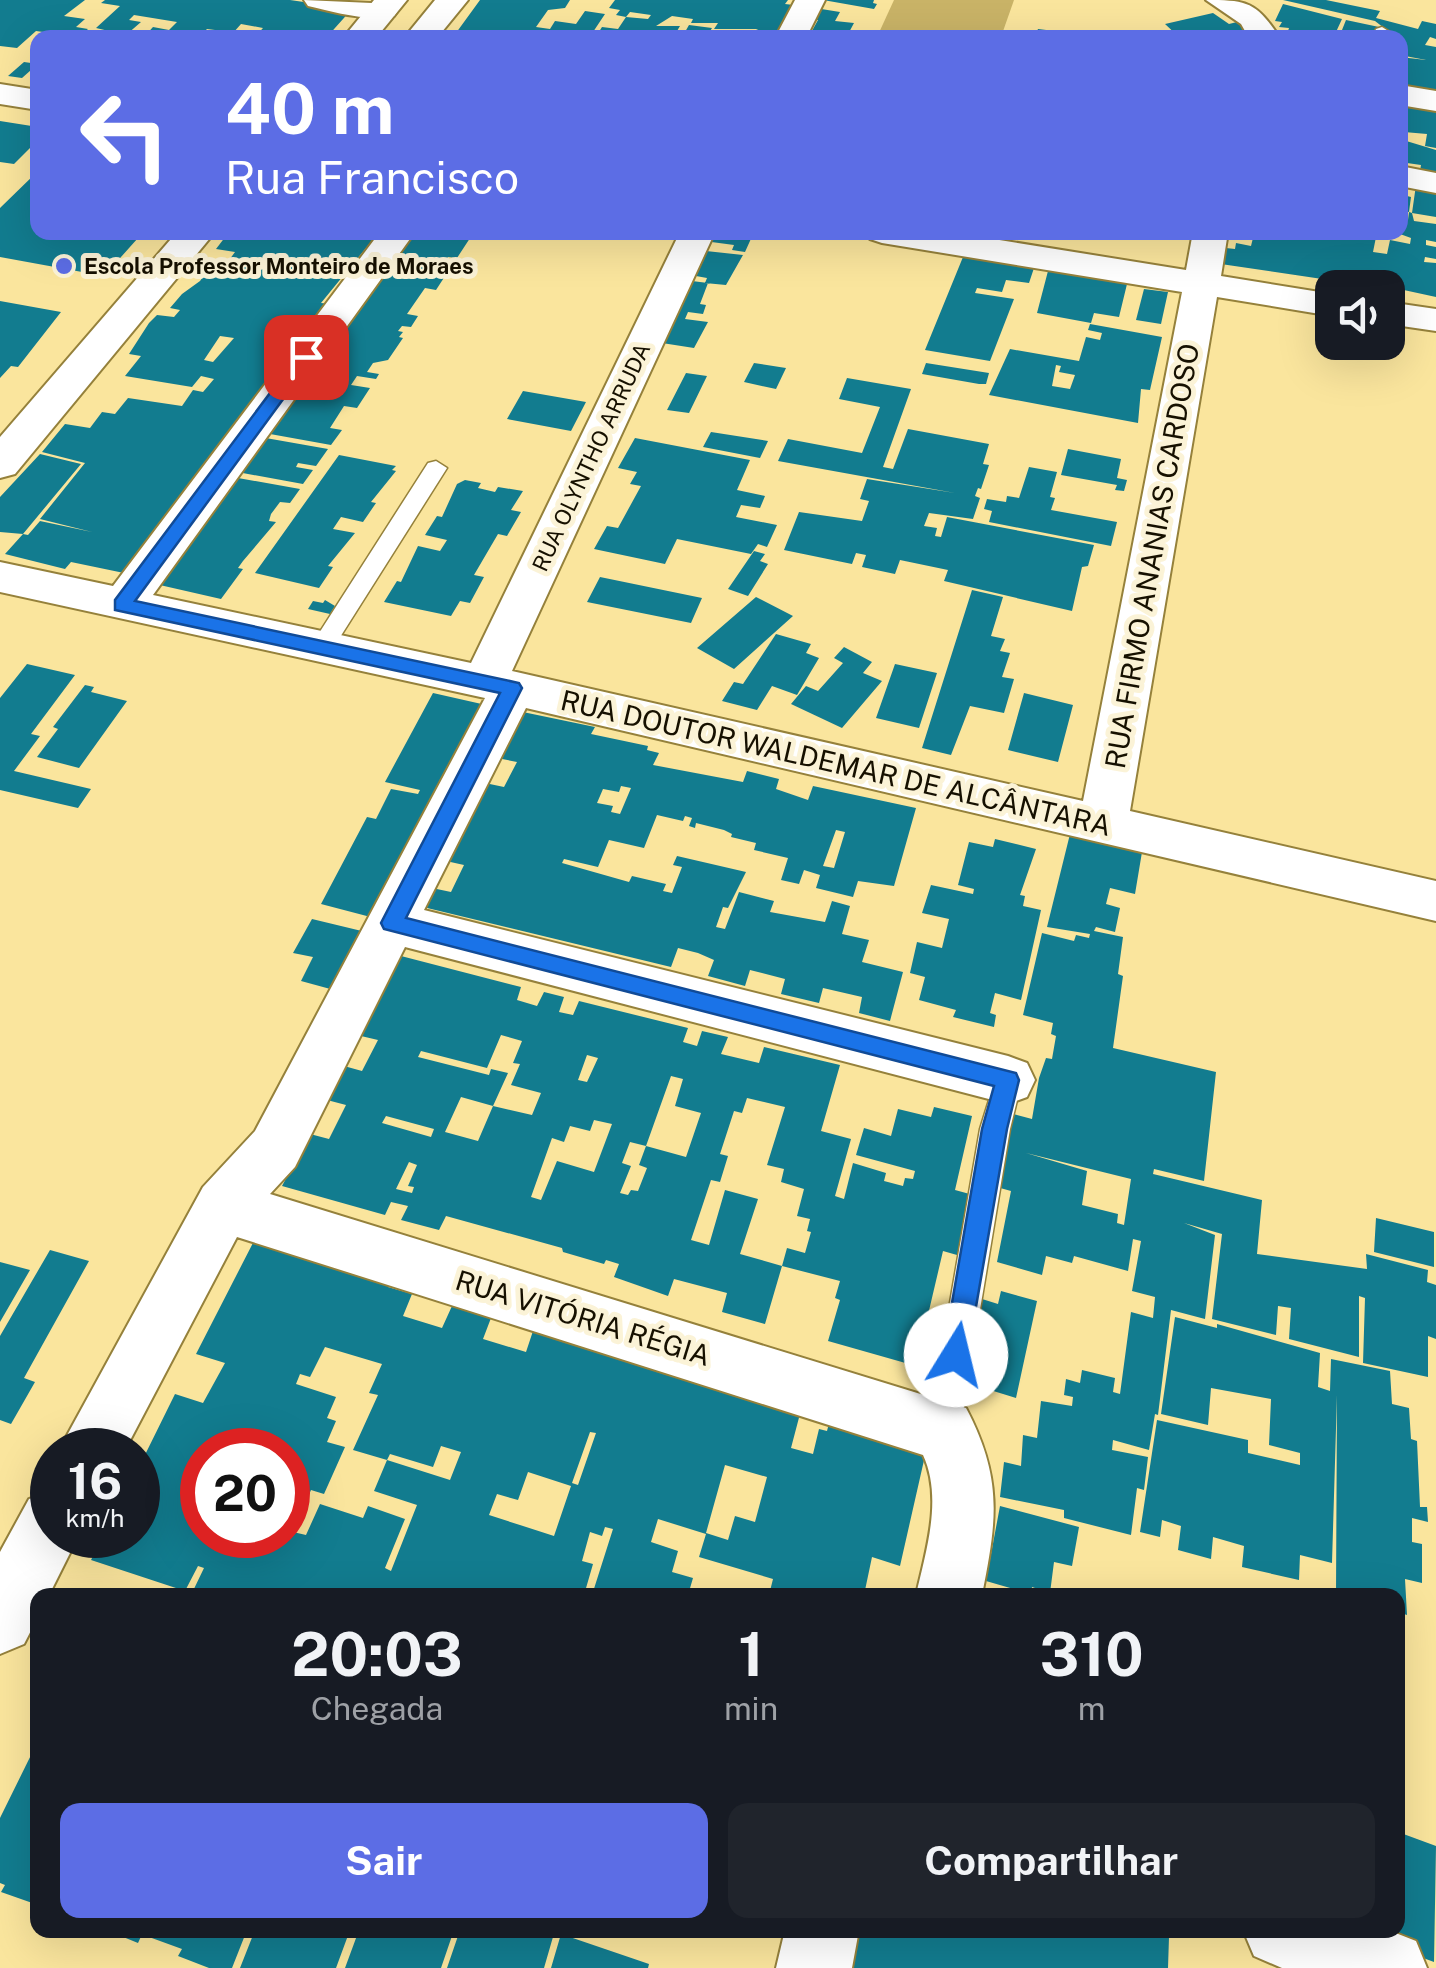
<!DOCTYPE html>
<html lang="pt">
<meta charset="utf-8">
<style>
:root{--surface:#171b24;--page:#20242c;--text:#f1f3f6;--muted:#9ea1a6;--accent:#5c6de5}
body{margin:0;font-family:"Public Sans",sans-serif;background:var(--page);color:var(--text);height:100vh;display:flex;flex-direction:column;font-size:38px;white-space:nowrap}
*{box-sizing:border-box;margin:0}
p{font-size:32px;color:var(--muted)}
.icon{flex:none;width:55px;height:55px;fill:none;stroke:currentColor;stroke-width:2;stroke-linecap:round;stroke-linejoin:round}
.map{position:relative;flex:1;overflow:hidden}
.panel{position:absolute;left:30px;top:1588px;width:1375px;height:350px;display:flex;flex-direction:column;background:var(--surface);border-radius:20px;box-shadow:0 10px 40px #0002}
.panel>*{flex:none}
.hud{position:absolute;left:30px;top:30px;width:1378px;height:210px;border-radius:20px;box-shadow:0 10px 40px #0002;background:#5c6de5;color:#fff;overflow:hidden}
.fabs{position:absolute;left:1315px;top:270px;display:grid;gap:20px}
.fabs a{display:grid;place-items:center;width:90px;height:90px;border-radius:20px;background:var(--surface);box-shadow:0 10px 40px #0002;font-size:50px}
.speed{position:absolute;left:30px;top:1428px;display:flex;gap:20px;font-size:50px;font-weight:700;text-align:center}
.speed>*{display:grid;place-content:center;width:130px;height:130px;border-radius:50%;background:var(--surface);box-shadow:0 10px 40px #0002;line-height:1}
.speed small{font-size:25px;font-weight:400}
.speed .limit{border:15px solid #d22;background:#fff;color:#111}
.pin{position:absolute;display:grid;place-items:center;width:85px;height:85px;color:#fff;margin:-42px;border-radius:20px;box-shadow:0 5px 15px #0006}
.me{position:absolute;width:110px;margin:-55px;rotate:9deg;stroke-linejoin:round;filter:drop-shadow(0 0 8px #0008)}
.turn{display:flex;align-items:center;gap:35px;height:210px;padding:0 30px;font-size:45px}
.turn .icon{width:130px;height:130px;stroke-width:2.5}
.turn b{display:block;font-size:70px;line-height:85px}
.eta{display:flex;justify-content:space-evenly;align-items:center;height:170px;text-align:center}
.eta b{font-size:60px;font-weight:700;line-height:70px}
.button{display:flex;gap:20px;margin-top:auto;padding:20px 30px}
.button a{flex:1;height:115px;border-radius:20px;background:var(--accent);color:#fff;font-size:40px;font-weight:700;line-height:115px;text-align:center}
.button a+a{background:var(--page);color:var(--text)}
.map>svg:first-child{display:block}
.green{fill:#c9b367}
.building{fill:#127c8f;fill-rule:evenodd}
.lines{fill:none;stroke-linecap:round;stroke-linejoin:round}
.service-casing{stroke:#95813b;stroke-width:3}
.minor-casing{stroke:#95813b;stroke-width:4}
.tertiary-casing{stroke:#95813b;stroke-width:4}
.service{fill:#fff;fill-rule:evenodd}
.minor{fill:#fff;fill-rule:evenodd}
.tertiary{fill:#fff;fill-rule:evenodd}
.route{fill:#1a73e8;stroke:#114b97;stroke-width:2.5}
.poi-dot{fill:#5c6de5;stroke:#fbf3d7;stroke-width:4}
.labels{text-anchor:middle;stroke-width:10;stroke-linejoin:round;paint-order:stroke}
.far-poi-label{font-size:22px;font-weight:bold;fill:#161000;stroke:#fbf3d7;text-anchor:start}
.far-street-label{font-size:22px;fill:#161000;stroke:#fbf3d7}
.street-label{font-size:28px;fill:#161000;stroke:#fbf3d7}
</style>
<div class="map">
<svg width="1436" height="1968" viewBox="0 0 1436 1968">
<rect width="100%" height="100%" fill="#fae59d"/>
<path class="green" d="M894 0H1014L1001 37H877Z"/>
<path class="building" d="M0 0H85L64 16 85 19 76 27 88 29 79 37 36 31 17 48 0 46Z
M105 0H290L352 9 326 38H254L263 28 241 24 233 33 251 38H217L223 31 207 29 201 35 186 32 179 38H143L153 27 169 30 177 22 134 15 129 20 141 22 126 35 96 28 120 6 101 3Z
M480 0H570L565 8 548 10 536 27 550 29 555 21 576 24 585 11 605 14 589 38H487L456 33Z
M615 0H788L785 4 802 6 776 38 756 29H714L718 23H691L693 19 672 16 656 26H680L677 31 685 32 689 25 712 28 709 33 727 38H635L638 34H633L631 38H595L602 27 618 29 626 17 648 19 651 15 630 12 626 17 616 15 620 10 609 8Z
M823 0H874L873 3 877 4 874 9Z
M1283 0H1326L1365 8 1380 11 1376 18 1418 29 1422 21 1436 24V39L1430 37 1425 45 1436 47V98L1400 91V57L1426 60 1400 55V38H1387L1388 31 1375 21Z
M1283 4 1342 19 1336 32 1342 30 1346 20 1379 27 1374 38H1277L1279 33 1287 34 1289 28 1279 27 1282 22 1275 21Z
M815 8 840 12 835 21 854 23 846 38H808L818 20 809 19Z
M1213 13 1229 24 1237 22 1246 28 1244 34 1180 38 1165 24Z
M1038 29 1087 35 1086 38H1034Z
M24 62 38 64V71L31 70 22 78 8 76Z
M1400 97 1436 103V148L1425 146 1427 134 1404 132 1400 141 1405 103 1400 102Z
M0 121 38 127V140L14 164 0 162Z
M1403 140 1436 150V173L1420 171 1421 165 1400 162Z
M38 171V232H104L138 238 104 276 0 257V208Z
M1400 180 1406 181 1403 195 1411 197 1409 212 1412 213 1416 185 1436 189V217L1412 213 1414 221 1436 224V242L1426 240V245L1436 247V259L1425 257 1424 262 1436 263V297L1330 274 1329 280 1214 263 1217 247 1235 249 1236 243 1251 246 1253 238 1233 232H1351L1376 237 1373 252 1387 254 1390 240 1410 244 1411 238 1400 234V219L1408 220 1409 212 1400 211Z
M229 232H379L321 303 330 304 295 347H290L278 363 283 364 232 436 226 434 124 573 71 562 65 569 5 554 23 534 0 532V497L40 454 81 464 23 534 28 535 40 521 92 532 40 519 85 463 42 452 65 424 90 428 102 412 115 414 128 398 182 406 193 390 203 392 214 379 201 376 192 387 125 376 141 356 129 354 149 323 157 315 174 317 180 310 170 308 182 294 200 281 211 266 224 267 235 252 216 249ZM220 336 234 338 213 362 204 360Z
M411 232H474L457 258 448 257 440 269 449 270 436 290 425 288 407 314 418 316 411 327 402 326 398 331 403 332 399 337 403 338 388 360 373 363 367 372 379 374 376 379 357 376 351 385 370 388 357 408 344 406 330 428 342 430 331 445 259 432 377 275 384 276Z
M708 232H754L745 252 732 250 734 245 704 241Z
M706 251 743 255 726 285 705 283 707 278 696 276 702 261 694 260Z
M963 257 1034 268 1029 283 1006 280 1002 292 977 288 975 293 1014 299 990 361 925 350Z
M1048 271 1127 284 1119 317 1094 313 1091 323 1037 313Z
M684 280 708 283 700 304 706 305 703 314 688 312 685 319 708 322 694 348 662 343Z
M1144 289 1168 292 1161 324 1136 320Z
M0 301 61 312 18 367 11 366 0 378Z
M1090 324 1162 337 1150 390 1141 389 1138 423 989 395 1010 349 1079 361 1086 337 1100 340 1102 333 1088 330ZM1056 365 1061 366 1059 372 1075 375 1070 389 1052 386Z
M754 363 786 368 776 389 744 382Z
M926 363 989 373 986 384H979L922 374Z
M686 373 707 376 689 413 667 410Z
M847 378 911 389 883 467 893 469 908 429 989 444 983 464 989 465 981 489 978 488 975 496 980 498 973 519 929 513 924 526 937 528 935 536 941 537 947 517 1094 545 1088 566 1082 567 1072 611 944 581 948 570 900 560 895 574 862 567 866 555 856 553 852 564 784 550 799 512 862 521 869 501 860 499 867 479 955 493 778 461 788 439 862 453 880 407 839 399Z
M523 391 586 402 571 431 507 419Z
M711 432 768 441 760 458 703 447Z
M260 437 328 449 316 466 298 463 296 467 313 470 303 484 232 471Z
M635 438 750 460 737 490 765 496 760 508 741 505 736 517 777 525 767 547 758 544 751 554 677 539 665 564 594 549 607 526 618 528 641 486 630 484 637 472 618 468Z
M1068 449 1121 459 1117 478 1127 480 1124 491 1115 490 1117 485 1061 475Z
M339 455 396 466 392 470 396 471 371 502 376 503 363 522 341 517 333 529 355 533 328 566 333 567 319 588 255 573Z
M1029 467 1057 472 1050 497 1055 498 1051 510 1117 522 1111 546 989 522 992 511 984 509 987 499 1006 502 1007 496 1019 498Z
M238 478 300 489 290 503 280 502 271 514 269 521 276 522 243 561 238 568 243 569 221 599 151 583 216 490 229 491Z
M465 480 481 483 478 488 495 492 498 487 523 491 511 510 521 512 507 536 498 534 474 575 484 577 470 603 460 601 451 616 384 602 397 581 401 582 418 546 440 551 447 540 425 535 437 516 442 517 457 484Z
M754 551 765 554 760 561 768 564 748 596 728 589Z
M600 577 702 598 691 623 587 602Z
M972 590 1003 597 991 636 1005 639 1000 651 1010 653 1002 677 1014 679 1004 713 970 706 951 755 922 748Z
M756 597 793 616 734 669 697 648Z
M325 600 335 606 330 614 308 609 313 601 323 603Z
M776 634 811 644 806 653 819 658 797 695 772 686 757 710 722 701 734 682 743 684Z
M844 647 872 662 863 673 882 681 842 728 791 704 806 686 818 691 843 663 834 658Z
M27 664 75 675 31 734 40 736 14 771 91 789 78 808 0 790V698Z
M895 664 937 673 919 728 876 718Z
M85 685 94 687 91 692 127 701 79 768 37 757 58 729 53 727Z
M433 693 486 705 382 920 321 904 367 817 376 819 391 789 418 794 420 790 385 782Z
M1024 693 1073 705 1058 762 1008 750Z
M518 711 595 727 591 734 648 746 647 750 659 753 653 765 743 782 747 771 779 779 776 789 808 800 813 786 916 808 894 886 858 881 853 897 816 888 820 875 804 870 799 884 781 880 788 858 754 850 756 843 731 837 732 834 724 830 696 823 695 828 689 826 692 818 685 816 683 821 657 815 644 848 609 840 598 867 564 859 562 863 629 882 632 876 666 884 663 891 672 893 682 867 673 865 677 856 746 872 728 908 723 907 716 927 725 929 739 892 774 901 770 912 825 922 832 901 850 906 842 934 869 940 862 962 903 972 890 1021 859 1013 862 997 823 988 819 1003 781 994 785 979 750 970 745 986 708 976 714 960 698 953 678 948 671 967 423 907 432 888 451 892 464 865 446 861 485 783 504 787 517 762 497 758ZM621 786 631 788 620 814 611 812 613 806 597 803 603 789 619 792ZM836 830 845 832 834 868 823 866Z
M1070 834 1142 852 1135 894 1110 888 1106 904 1120 908 1115 932 1096 927 1094 931 1123 937 1118 974 1123 976 1113 1048 1216 1072 1204 1181 1154 1169 1153 1174 1262 1200 1257 1254 1367 1269 1366 1254 1428 1270 1427 1282 1436 1285V1339L1428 1336V1377L1363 1363 1365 1298 1359 1296V1357L1289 1339 1291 1308 1278 1306 1276 1335 1212 1319 1222 1234 1184 1223 1215 1235 1205 1319 1171 1310 1158 1415 1155 1414 1149 1450 1113 1440 1112 1450 1148 1457 1144 1490 1137 1488 1131 1535 1064 1518V1510L1000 1497 1004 1462 1021 1466 1023 1435 1037 1438 1041 1401 1072 1406 1073 1397 1064 1395 1066 1379 1080 1383 1082 1370 1115 1378 1113 1392 1120 1394 1131 1312 1153 1318 1155 1297 1132 1291 1141 1241 1133 1239 1128 1271 1074 1256 1072 1263 1046 1256 1042 1275 997 1262 1011 1191 993 1186 1006 1112 1032 1119 1039 1078 1046 1058 1052 1059 1056 1036 1051 1034 1053 1023 1023 1015 1042 933 1074 941 1076 935 1089 938 1090 934 1047 927ZM1026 1153 1131 1179 1124 1225 1117 1223 1118 1214 1082 1205 1087 1171Z
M995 839 1036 849 1020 895 1025 896 1023 906 1041 910 1021 1000 995 993 990 1013 996 1015 994 1027 953 1017 956 1010 919 1000 925 977 910 973 917 942 942 948 949 919 922 913 931 885 973 894 974 889 958 885 969 842 993 847Z
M312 919 370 933 334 990 301 981 313 957 293 953Z
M401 956 521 987 517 1000 537 1006 544 992 564 997 559 1012 573 1015 579 1001 688 1028 683 1042 697 1046 702 1031 728 1037 721 1054 759 1063 764 1047 840 1065 821 1131 851 1139 835 1196 844 1199 853 1163 886 1173 884 1181 903 1186 905 1178 913 1179 915 1171 856 1155 864 1128 891 1136 898 1109 931 1117 934 1107 972 1116 955 1190 977 1196 964 1257 943 1251 916 1366 828 1341 840 1300 835 1298 840 1281 782 1266 787 1248 805 1253 811 1232 807 1231 810 1219 797 1216 804 1189 781 1182 784 1169 767 1165 785 1107 747 1098 742 1113 734 1111 720 1154 728 1156 720 1182 711 1180 691 1240 709 1245 725 1190 758 1199 740 1254 782 1266 765 1324 722 1312 727 1293 674 1279 668 1296 614 1277 619 1264 606 1260 604 1264 563 1252 562 1248 446 1216 439 1230 401 1220 408 1206 391 1202 385 1215 282 1186 310 1134 329 1139 346 1105 327 1100 344 1066 362 1071 378 1040 361 1036ZM501 1035 522 1041 513 1063 520 1064 511 1085 541 1093 532 1115 493 1106 478 1141 445 1132 461 1097 493 1106 508 1073 491 1069 489 1075 418 1057 421 1051 487 1068ZM587 1055 598 1058 587 1082 578 1080ZM671 1076 683 1079 675 1106 701 1113 686 1157 646 1146ZM386 1116 434 1129 431 1137 382 1123ZM594 1120 612 1124 594 1172 557 1161 541 1200 531 1197 552 1138 564 1142 570 1126 590 1131ZM630 1142 646 1146 639 1165 647 1168 638 1191 631 1190 628 1195 620 1193 631 1166 622 1163ZM409 1162 417 1165 408 1186 414 1187 412 1193 396 1189Z
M1376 1218 1434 1232V1267L1374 1252Z
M255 1239 392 1279 388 1287 412 1294 403 1316 442 1328 452 1306 491 1318 483 1339 526 1352 533 1331 801 1410 791 1448 813 1454 819 1429 827 1431 830 1419 927 1447 900 1566 872 1557 864 1595H769L773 1579 699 1557 706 1534 658 1519 651 1542 678 1551 672 1572 693 1578 688 1595H592L613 1529 605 1527 602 1536 590 1532 582 1561 593 1564 584 1595H199L192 1593 204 1568 198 1566 185 1591 91 1560 104 1535H138V1469L175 1394 203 1403 225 1363 196 1354ZM325 1347 382 1364 369 1393 378 1395 353 1450 387 1460 390 1454 433 1467 441 1446 461 1452 450 1480 387 1460 374 1491 417 1505 391 1571 385 1568 405 1519 368 1506 363 1518 320 1504 306 1535 293 1532 311 1490 324 1494 345 1447 327 1442 336 1421 327 1418 336 1397 296 1384 300 1374 310 1377ZM590 1432 596 1433 578 1485 572 1483ZM202 1450H288V1535H202ZM725 1465 767 1477 755 1522 735 1516 728 1540 706 1533ZM528 1472 571 1486 554 1536 489 1515 497 1494 518 1500Z
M50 1250 89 1261 24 1378 35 1382 11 1424 0 1420V1336Z
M0 1262 30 1270 0 1322Z
M1001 1291 1037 1301 1016 1398 974 1385 978 1373 966 1368 982 1299 998 1304Z
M1175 1317 1217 1328V1324L1320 1353 1318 1387 1330 1391 1331 1359 1390 1371 1392 1404 1409 1408 1411 1439 1417 1441 1420 1507H1427L1428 1522 1412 1518V1542L1422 1544V1583L1405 1579 1407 1615 1398 1612V1595H1336L1337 1395 1332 1563 1300 1555 1299 1580 1242 1567 1244 1546 1213 1537 1211 1559 1178 1550 1181 1526 1162 1520 1160 1537 1140 1532 1157 1420 1248 1440V1453L1300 1465V1453L1269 1445 1271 1399 1211 1388 1208 1425 1161 1414Z
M1000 1506 1079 1527 1072 1566 1054 1562 1050 1593 1032 1587 1031 1594 986 1581Z
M34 1749 38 1750V1905L1 1892 5 1885 0 1883V1818Z
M1398 1832 1436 1846 1434 1962 1388 1945 1389 1930H1398Z
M106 1930H144L138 1943Z
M152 1930H247L232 1968H209L178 1956 182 1949 149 1937Z
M255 1930H350L336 1968H240Z
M359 1930H454L441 1968H345Z
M460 1930H555L544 1968H447Z
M847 1930H1144L1169 1937 1168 1968H839Z
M561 1934 649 1964 648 1968H551Z"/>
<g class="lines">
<defs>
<path id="service" d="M1382 27 1390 32 1388 38H1372L1376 29Z
M436 461 447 468 330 653H314L310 647 314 641 428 463Z
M1008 1068 1018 1071 1022 1080 1010 1129 960 1430 956 1442 944 1446 932 1442 928 1430 980 1129 998 1071Z"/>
<path id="minor" d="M304 0 394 4 398 10 394 16C369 22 333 12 308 6Z
M795 0H825L806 38H775Z
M1206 0C1248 0 1256 2 1280 38H1249L1241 24Z
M0 84 38 90V110L0 104Z
M1400 85 1436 91V111L1400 105Z
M1400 166 1436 173V193L1400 186Z
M380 232H415L153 595 471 663 680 232H715L512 671 1083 801 1182 292 882 243 870 239 865 232H950L1186 270 1193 232H1228L1221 276 1332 294V316L1217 297 1130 811 1436 881V921L526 708 424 910 1008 1056 1027 1063 1035 1080 1027 1097 1008 1104 405 947 295 1167 270 1194 966 1408C1003 1478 997 1520 982 1595H916C926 1551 943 1498 923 1455L237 1237 125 1450H59L203 1187 255 1131 485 698 0 592V562L113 586Z
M1388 302 1436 309V331L1388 324Z
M52 1490V1535H79L49 1595H38V1617L24 1644 0 1654V1552L29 1499Z
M785 1930H859L852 1968H776Z
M1243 1930H1388L1416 1941 1427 1968H1282L1254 1956Z"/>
<path id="tertiary" d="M374 0H407L376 38H343Z
M435 0H468L437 38H404Z
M177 232H215L15 474 0 478V437Z"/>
</defs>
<use href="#service" class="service-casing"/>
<use href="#minor" class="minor-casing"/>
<use href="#tertiary" class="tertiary-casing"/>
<use href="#service" class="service"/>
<use href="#minor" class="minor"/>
<use href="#tertiary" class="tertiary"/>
</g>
<path class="route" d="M300 353 314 357 135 601 519 683 522 688 406 918 1016 1073 1019 1080 1007 1129 966 1364 956 1368 947 1364 943 1355 982 1129 994 1086 384 929 381 923 500 693 115 610V600Z"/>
<circle class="poi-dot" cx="64" cy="266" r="10"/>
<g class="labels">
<g class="far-poi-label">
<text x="84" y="274">Escola Professor Monteiro de Moraes</text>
</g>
<g class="far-street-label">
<text transform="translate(591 457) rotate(-65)" y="8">RUA OLYNTHO ARRUDA</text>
</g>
<g class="street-label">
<text transform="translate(1152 556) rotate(-80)" y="10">RUA FIRMO ANANIAS CARDOSO</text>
<text transform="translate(836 763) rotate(13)" y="10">RUA DOUTOR WALDEMAR DE ALCÂNTARA</text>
<text transform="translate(583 1318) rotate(17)" y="10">RUA VITÓRIA RÉGIA</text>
</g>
</g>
</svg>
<div class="fabs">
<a><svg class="icon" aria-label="sound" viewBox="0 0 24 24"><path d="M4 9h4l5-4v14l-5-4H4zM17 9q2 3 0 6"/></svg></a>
</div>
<div class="speed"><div>16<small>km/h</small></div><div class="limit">20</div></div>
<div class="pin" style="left:306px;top:357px;background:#d93025"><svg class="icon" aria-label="arrive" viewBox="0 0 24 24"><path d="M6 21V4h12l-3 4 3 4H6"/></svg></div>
<svg class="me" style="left:956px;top:1355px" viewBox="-20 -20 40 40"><circle r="19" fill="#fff"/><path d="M0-13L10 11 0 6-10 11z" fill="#1a73e8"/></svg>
<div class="hud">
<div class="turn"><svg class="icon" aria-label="left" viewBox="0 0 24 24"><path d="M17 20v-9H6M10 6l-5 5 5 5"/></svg><div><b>40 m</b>Rua Francisco</div></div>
</div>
<section class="panel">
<div class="eta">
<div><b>20:03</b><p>Chegada</p></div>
<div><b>1</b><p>min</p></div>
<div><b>310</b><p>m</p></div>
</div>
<div class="button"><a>Sair</a><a>Compartilhar</a></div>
</section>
</div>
